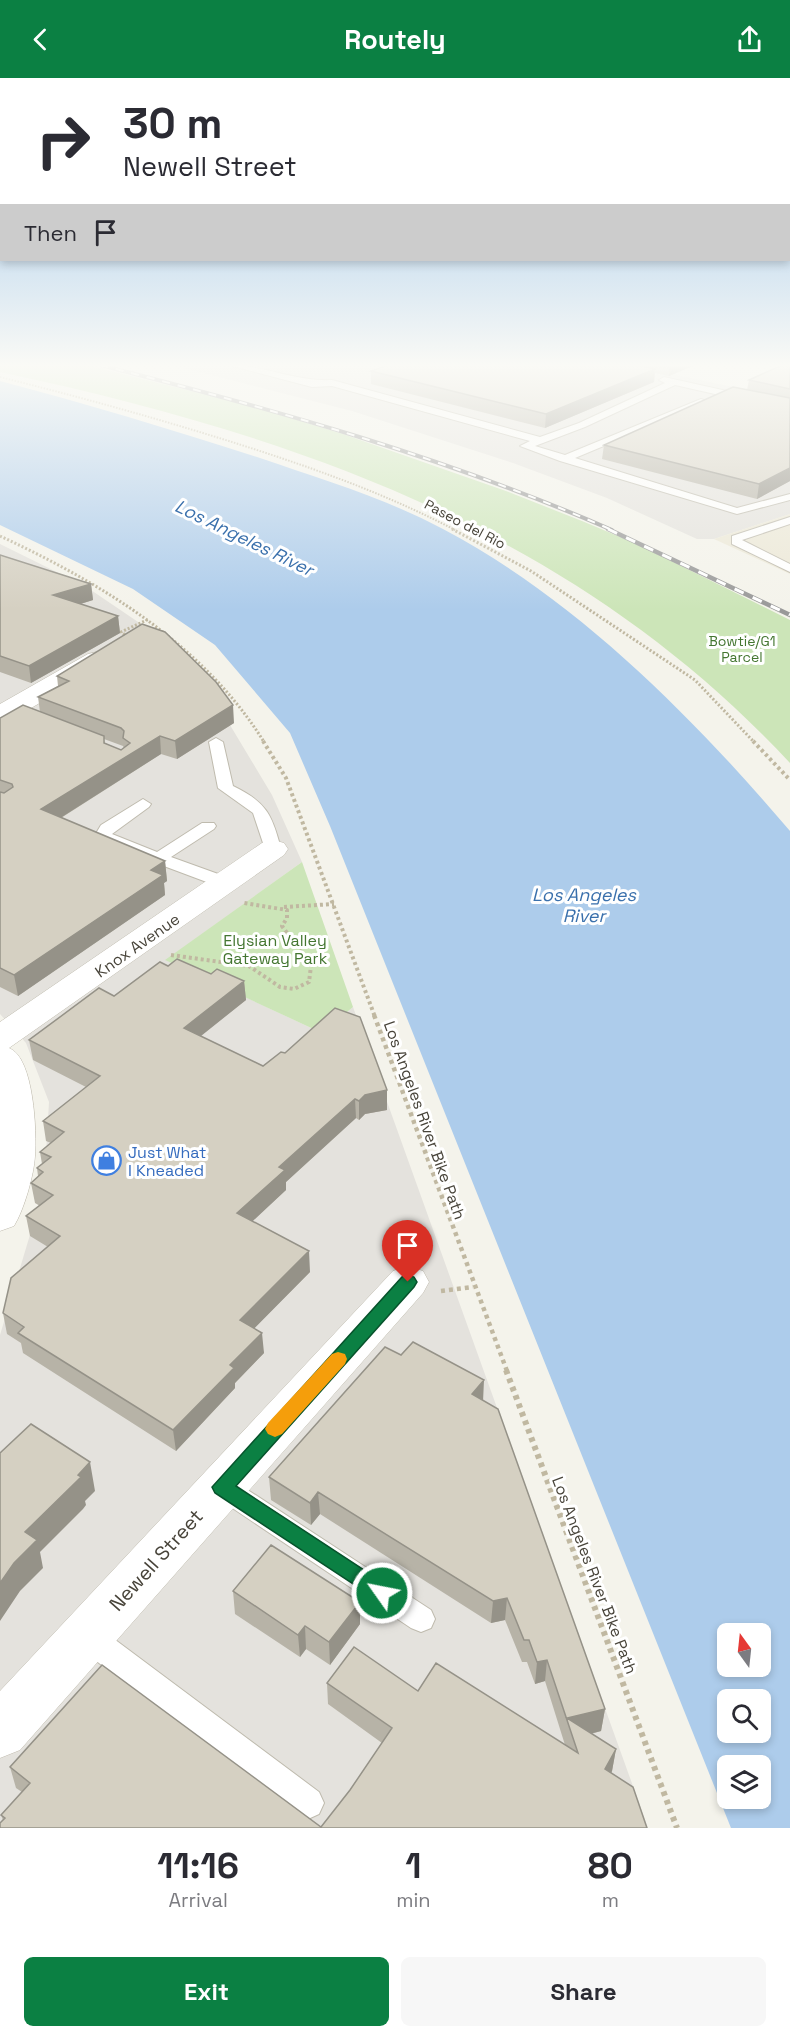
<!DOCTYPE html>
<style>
:root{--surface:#fff;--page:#f7f7f7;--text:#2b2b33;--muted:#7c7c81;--accent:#0b8043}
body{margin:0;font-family:"Space Grotesk",sans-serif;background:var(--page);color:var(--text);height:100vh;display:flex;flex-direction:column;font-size:22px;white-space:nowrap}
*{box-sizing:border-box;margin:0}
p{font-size:20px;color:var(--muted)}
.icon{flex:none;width:33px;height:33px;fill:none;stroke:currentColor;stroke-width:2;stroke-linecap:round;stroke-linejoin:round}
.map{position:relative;height:1750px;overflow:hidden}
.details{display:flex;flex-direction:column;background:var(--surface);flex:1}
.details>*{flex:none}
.top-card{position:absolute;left:0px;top:0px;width:790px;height:183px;box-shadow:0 3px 9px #0003;background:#fff;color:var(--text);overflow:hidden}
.needle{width:39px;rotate:345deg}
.controls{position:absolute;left:717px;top:1545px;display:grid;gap:12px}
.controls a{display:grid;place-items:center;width:54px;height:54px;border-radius:9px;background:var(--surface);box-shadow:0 3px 9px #0003;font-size:30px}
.pin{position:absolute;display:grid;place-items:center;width:51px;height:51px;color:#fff;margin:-62px -26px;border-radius:50% 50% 50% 0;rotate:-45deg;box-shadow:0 0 6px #0007}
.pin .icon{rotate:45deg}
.me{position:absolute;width:66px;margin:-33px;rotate:303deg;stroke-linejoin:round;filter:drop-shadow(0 0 4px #0008)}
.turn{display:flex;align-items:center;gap:21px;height:126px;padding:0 24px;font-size:27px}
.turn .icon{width:78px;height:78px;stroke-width:2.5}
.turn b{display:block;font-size:42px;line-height:51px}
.then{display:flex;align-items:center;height:57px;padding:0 24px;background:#0003;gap:12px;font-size:22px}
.eta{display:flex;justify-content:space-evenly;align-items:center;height:102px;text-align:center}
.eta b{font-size:36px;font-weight:600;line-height:42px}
.action{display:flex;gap:12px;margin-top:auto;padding:12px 24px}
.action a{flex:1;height:69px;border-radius:9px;background:var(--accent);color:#fff;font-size:24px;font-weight:600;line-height:69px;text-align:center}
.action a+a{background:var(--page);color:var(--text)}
header{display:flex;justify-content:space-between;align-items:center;height:78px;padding:0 24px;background:var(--accent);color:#fff;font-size:27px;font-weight:600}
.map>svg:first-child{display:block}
.industrial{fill:#e4e2dd}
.education{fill:#ece8d7}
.green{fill:#cce5b8}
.water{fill:#adcceb;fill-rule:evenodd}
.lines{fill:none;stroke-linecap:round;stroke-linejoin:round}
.service-casing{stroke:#bfbbae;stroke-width:2}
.minor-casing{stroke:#bfbbae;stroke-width:1}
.path-far4{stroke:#c0b8a1;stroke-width:2;stroke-dasharray:1.5 1.5;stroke-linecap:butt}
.path-far3{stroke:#c0b8a1;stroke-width:3;stroke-dasharray:2 2;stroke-linecap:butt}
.path-far2{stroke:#c0b8a1;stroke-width:4;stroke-dasharray:3 3;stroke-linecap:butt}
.path-far1{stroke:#c0b8a1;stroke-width:4.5;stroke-dasharray:4 4;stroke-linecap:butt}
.path{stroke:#c0b8a1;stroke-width:6;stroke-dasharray:4.5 4.5;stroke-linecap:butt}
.service{fill:#fff;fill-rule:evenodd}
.minor{fill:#fff;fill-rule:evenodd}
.rail-far1-casing{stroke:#999;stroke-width:4}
.rail-casing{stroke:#999;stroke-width:4.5}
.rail-far1{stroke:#fff;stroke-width:2;stroke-dasharray:8;stroke-linecap:butt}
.rail{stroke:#fff;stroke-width:3;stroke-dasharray:10;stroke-linecap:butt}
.wall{fill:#b7b3a7;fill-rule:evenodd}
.shaded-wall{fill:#959288}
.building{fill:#d5d0c2;stroke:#959288;stroke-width:1.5}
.route{fill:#0b8043;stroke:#07532c;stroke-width:1.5}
.slow{fill:#f59e0b}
.labels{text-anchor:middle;stroke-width:6;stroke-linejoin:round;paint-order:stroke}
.far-street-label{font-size:14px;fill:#48443a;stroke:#fff}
.far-park-label{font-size:14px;fill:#447631;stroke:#fff}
.park-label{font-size:16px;fill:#447631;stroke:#fff}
.street-label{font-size:16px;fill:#48443a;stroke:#fff}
.shop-label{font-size:16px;fill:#366cbe;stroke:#fff;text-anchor:start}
.water-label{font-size:18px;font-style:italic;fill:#3a70ac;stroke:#fff}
.near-street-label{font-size:20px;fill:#48443a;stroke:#fff}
</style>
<header><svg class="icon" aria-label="back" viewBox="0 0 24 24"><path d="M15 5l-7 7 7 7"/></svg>Routely<svg class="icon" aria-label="share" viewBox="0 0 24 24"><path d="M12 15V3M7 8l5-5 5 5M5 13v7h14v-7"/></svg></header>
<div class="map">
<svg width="790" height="1750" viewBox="0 0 790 1750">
<rect width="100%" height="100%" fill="#f4f3eb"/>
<path class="industrial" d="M172 287H629L790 321V436L714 461H697L607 420 513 385 352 333Z
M0 466 85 508 144 548 206 607 272 717 302 784 166 882 322 955 353 929 648 1750H0V1257L44 1110 49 1024 26 965 0 936Z"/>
<path class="education" d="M790 436V496L714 461Z"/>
<path class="green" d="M0 287H87L255 329 343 356 506 413 582 443 637 466 790 542V685C576 455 300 358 0 294Z
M302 784 353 929 322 955 165 882Z"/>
<path class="water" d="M0 303C88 326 173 352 260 380 321 401 385 420 443 451 576 521 693 639 790 753V1750H731L330 748 290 655 215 567 133 511 0 447ZM728 1556H760V1588H728ZM728 1622H760V1654H728ZM728 1688H760V1720H728Z"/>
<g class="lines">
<defs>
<path id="service" d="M229 287C264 287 296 304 332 302L540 359 579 345 665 305 659 302 664 299 790 327V333L675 307 585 349 535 368 565 377 701 321 704 322V326L575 380 737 430 790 416V422L737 436 560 383 520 368 530 363 332 308 312 309Z
M790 439V446L742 462 790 486V494L732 466V458Z
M216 660 223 664 233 708C266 724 272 736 281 771L279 774H267L265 771 253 735 218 710 209 664Z
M143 721 151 726 149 729 112 756 157 774 202 745H214L216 748 214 751 171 779 232 801 234 805 232 809H220L105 766 95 757 101 747Z
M222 1398 231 1401 431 1532 435 1541 431 1550 421 1554 411 1550 213 1417 209 1409 213 1401Z
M88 1546 98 1549 319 1714 324 1725 319 1736 308 1741 297 1736 78 1569 74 1559 78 1549Z"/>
<path id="minor" d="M97 574 106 576 109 581 106 586 9 643 0 645V626L88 576Z
M273 762 284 765 288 771 284 777 9 970C34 979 37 1055 35 1078 34 1097 24 1132 14 1148L0 1153V944L262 765Z
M408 1188 423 1193 429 1204 423 1215 20 1672 0 1680V1613L393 1193Z"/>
</defs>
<use href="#service" class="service-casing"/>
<use href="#minor" class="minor-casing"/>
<path class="path-far4" d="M0 299C88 321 174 345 260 373 327 395 392 419 455 452"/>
<path class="path-far3" d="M452 451 531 493 695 602 754 664
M0 458C101 505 204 567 264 664
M128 559 121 554 149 541"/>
<path class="path-far2" d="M263 663 286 700 375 939
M753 663 790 702
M284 829 334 826
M171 877 249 888 280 909 294 911 309 904 311 888 282 848 287 840V832L244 825"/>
<path class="path-far1" d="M374 937 507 1293
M441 1213 473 1209"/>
<path class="path" d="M506 1292 677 1750"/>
<use href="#service" class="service"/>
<use href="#minor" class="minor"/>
<defs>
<path id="rail-far1" d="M100 287C276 332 445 379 612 452"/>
<path id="rail" d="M608 451 790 537"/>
</defs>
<use href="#rail-far1" class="rail-far1-casing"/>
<use href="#rail" class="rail-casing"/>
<use href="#rail-far1" class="rail-far1"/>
<use href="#rail" class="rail"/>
</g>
<path class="wall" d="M388 287H695L669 298 655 295 654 304 545 350 371 306V293Z
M790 287V403L757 421 602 381 604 367 747 312 749 302Z
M0 477 91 506 93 522 80 526 118 538 120 555 31 605 0 594Z
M57 598 234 645 177 681 161 676 61 740 165 783 167 803 164 805 165 817 18 918 0 909V640L40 634 38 619 58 608ZM104 661 123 668 124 670 121 672 105 665Z
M168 888 244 903 246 922 200 958 263 988 387 1012V1032L365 1036 359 1042 356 1040 286 1104V1112L252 1143 310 1194 254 1250 264 1275 235 1305V1310L176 1373 23 1275 21 1265 7 1256 3 1235 48 1169 30 1158 26 1138 40 1128 35 1125 31 1105 38 1098 37 1090 42 1086 40 1074 51 1065 46 1063 43 1043 86 1009 33 982 29 962 114 918Z
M483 1322 605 1631 601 1653 591 1656 616 1671 612 1693 611 1695 647 1750H0L3 1742 1 1737 22 1714 16 1710 10 1689 321 1749 350 1712 382 1665 328 1626 327 1605 418 1613 565 1667 545 1603 535 1606 527 1584H522L505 1542 491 1545 320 1436 311 1447 271 1422 269 1399Z
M233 1513 360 1524V1546L330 1587 306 1571 300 1579 235 1536Z"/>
<path class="shaded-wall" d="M670 287H695L669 298Z
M655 291 654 304 545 350 546 336Z
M790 390V403L757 421 759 406Z
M91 506 93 522 55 534 53 517Z
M118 538 120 555 31 605 29 588Z
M233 627 234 645 177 681 175 663Z
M160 658 161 676 43 751 41 731Z
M165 783 167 803 164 805 165 817 18 918 14 897 151 792Z
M244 903 246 922 186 970 184 950Z
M387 1012V1032L365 1036 359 1042V1023L365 1017Z
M355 1021 356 1040 286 1104V1112L239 1156 237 1135 279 1089Z
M309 1173 310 1194 242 1263 240 1242Z
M262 1255 264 1275 235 1305V1310L176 1373 173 1352 230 1287Z
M484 1302 483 1324 472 1316Z
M90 1384 95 1413 85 1423 86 1427 83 1431 40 1474 43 1490 20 1513 0 1543V1505L25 1454Z
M318 1414 320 1436 311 1447 310 1425Z
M507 1520 505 1542 491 1545 493 1523Z
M360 1524V1546L330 1587 329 1564Z
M305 1548 306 1571 300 1579 298 1557Z
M547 1582 545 1603 535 1606 537 1584Z
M605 1631 601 1653 573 1660 567 1640Z
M616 1671 612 1693 602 1713 605 1691Z"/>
<path class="building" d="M388 287H638L655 291 546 336 371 293Z
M782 287H790V311L749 302Z
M733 309 790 320V390L759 406 604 367Z
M0 477 91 506 53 517 118 538 29 588 0 578Z
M142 546 165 554 216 604 233 627 175 663 160 658 41 731 165 783 151 792 163 797 14 897 0 890V714L4 715 13 709 12 706 0 702V640L23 627 104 658V665L121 672 130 665 123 660 124 653 121 650 38 619 69 603 57 598Z
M177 881 211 896 217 891 244 903 184 950 263 988 281 974 285 975 335 930 360 939 387 1012 365 1017 359 1023 355 1021 279 1089 285 1092 237 1135 309 1173 240 1242 262 1255 230 1287 234 1290 173 1352 18 1255 24 1249 3 1235 11 1200 60 1158 26 1138 53 1117 31 1105 43 1094 37 1090 51 1079 40 1074 64 1054 43 1043 100 998 29 962 99 910 114 918 160 884 168 888Z
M413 1264 484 1302 472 1316 498 1331 605 1631 567 1640 616 1671 605 1691 633 1709 647 1750H0V1745L5 1740 1 1737 30 1705 10 1689 102 1587 321 1749 350 1712 392 1650 327 1605 354 1569 418 1613 436 1585 578 1675 547 1582 537 1584 529 1562H524L507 1520 493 1523 318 1414 310 1425 269 1399 385 1269 401 1277Z
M31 1346 90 1384 78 1397 81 1399 77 1403 25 1454 37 1462 14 1485 0 1505V1375Z
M271 1467 360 1524 329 1564 305 1548 298 1557 233 1513Z"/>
<linearGradient id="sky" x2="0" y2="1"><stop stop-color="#90bee9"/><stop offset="0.54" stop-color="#fafaf6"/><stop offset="1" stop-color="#fafaf6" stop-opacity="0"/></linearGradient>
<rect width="790" height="532" fill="url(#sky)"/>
<path class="route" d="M408 1197 414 1199 417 1204 414 1209 236 1408 390 1509 393 1515 390 1522 382 1525 215 1415 212 1409 402 1199Z"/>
<path class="slow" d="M338 1274 345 1276 347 1281 345 1286 282 1356 275 1359 268 1356 265 1351 268 1345 332 1276Z"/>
<defs>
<symbol id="shop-ring" viewBox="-11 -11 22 22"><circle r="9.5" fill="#fff" stroke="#3f7fe0" stroke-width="1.5"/><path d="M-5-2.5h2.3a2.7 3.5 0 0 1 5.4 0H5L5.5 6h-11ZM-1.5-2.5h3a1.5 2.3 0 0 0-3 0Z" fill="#3f7fe0"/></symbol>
</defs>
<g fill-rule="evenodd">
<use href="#shop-ring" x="90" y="1066" width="33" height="33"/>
</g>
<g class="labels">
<g class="far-street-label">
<text transform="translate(465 446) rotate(28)" y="5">Paseo del Rio</text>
</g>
<g class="far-park-label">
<text x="742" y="568">Bowtie/G1<tspan x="742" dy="16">Parcel</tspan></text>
</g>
<g class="park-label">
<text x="275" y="868">Elysian Valley<tspan x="275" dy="18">Gateway Park</tspan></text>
</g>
<g class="street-label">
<text transform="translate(137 867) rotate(-35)" y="6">Knox Avenue</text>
<text transform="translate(425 1042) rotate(70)" y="6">Los Angeles River Bike Path</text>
<text transform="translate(595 1497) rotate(69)" y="6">Los Angeles River Bike Path</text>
</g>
<g class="shop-label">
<text x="128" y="1080">Just What<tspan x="128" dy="18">I Kneaded</tspan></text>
</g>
<g class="water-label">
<text transform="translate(244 460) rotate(26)" y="6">Los Angeles River</text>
<text x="584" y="823">Los Angeles<tspan x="584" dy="21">River</tspan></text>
</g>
<g class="near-street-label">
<text transform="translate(156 1482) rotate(-48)" y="7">Newell Street</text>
</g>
</g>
</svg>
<div class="controls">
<a><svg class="needle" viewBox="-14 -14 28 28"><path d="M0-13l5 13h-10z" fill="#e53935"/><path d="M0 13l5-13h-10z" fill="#7c7c81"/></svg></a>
<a><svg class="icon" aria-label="search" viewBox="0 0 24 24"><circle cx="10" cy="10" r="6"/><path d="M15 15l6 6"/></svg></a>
<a><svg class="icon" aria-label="layers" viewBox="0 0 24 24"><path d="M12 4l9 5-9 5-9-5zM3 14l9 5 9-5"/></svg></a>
</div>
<div class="pin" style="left:408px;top:1204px;background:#d93025"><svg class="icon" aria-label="arrive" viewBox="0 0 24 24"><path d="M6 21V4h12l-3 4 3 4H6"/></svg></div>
<svg class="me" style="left:382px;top:1515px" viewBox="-20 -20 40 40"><circle r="17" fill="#0b8043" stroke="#fff" stroke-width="3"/><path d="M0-11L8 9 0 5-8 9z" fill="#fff"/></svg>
<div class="top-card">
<div class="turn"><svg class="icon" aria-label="right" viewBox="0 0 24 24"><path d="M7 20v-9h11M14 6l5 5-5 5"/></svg><div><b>30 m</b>Newell Street</div></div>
<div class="then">Then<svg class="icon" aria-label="arrive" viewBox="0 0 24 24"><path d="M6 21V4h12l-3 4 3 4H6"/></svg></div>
</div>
</div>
<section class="details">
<div class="eta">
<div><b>11:16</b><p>Arrival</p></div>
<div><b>1</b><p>min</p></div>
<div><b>80</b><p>m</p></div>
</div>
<div class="action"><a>Exit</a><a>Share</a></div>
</section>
